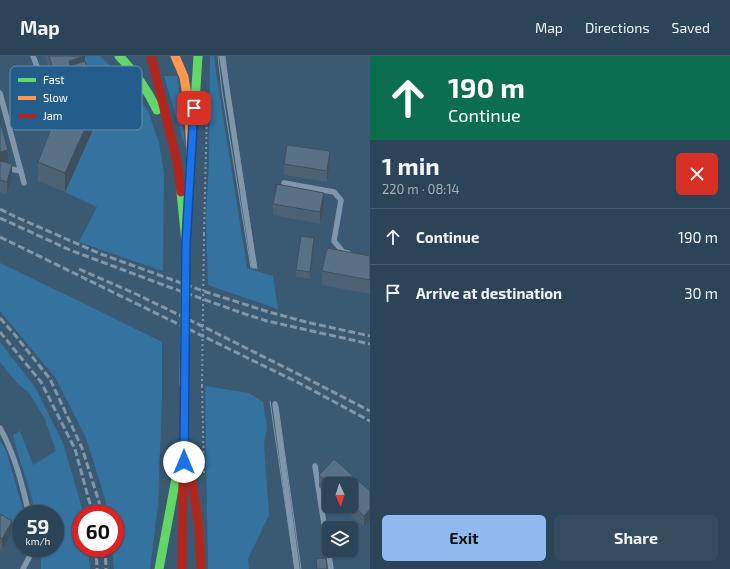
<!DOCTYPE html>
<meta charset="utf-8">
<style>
:root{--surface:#2c4457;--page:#344b5d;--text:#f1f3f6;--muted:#a6b0ba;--line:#485c6d;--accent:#90b9f0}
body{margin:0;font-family:"Exo 2",sans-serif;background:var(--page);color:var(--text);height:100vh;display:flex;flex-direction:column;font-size:15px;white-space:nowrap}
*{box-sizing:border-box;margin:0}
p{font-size:13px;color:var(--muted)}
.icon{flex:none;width:22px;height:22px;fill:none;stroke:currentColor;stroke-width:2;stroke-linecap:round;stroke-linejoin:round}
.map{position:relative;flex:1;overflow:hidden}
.details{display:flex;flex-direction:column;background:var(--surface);width:360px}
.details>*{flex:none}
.hud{background:#0b6e4f;color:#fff;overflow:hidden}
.needle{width:26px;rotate:177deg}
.tools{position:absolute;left:322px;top:421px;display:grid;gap:8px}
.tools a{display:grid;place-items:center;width:36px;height:36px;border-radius:6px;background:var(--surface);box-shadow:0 1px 3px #0004,0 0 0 1px var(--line);font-size:20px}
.speed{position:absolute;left:12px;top:449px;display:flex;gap:8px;font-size:20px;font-weight:700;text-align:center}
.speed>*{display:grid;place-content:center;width:52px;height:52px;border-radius:50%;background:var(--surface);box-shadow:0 1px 3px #0004,0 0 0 1px var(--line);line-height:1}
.speed small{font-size:10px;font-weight:400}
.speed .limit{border:6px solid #d22;background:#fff;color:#111}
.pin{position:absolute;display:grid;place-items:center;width:34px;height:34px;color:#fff;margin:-17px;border-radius:8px;box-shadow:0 2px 6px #0006}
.me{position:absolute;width:44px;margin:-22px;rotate:0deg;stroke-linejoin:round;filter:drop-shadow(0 0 3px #0008)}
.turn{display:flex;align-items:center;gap:14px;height:84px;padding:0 12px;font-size:18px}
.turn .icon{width:52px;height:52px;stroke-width:2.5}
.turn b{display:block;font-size:28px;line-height:34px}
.round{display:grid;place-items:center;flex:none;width:42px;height:42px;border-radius:6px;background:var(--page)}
.summary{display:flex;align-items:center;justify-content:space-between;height:68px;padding:0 12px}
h1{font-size:24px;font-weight:700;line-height:30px}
.action{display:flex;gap:8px;margin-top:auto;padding:8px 12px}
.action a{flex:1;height:46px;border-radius:6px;background:var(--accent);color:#111;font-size:16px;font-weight:700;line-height:46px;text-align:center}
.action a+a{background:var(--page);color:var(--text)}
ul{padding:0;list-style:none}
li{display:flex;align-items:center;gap:12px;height:56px;padding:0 12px;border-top:1px solid var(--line)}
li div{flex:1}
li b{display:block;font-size:15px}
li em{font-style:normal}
header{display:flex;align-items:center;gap:24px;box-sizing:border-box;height:56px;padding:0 20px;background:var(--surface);border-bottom:1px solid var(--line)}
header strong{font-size:19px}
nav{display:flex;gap:22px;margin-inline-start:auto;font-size:14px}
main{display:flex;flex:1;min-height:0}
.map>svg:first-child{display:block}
.green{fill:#3472a0}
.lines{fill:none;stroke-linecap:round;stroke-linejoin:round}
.path{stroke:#8196a8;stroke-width:2;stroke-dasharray:2 3;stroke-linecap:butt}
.lane{stroke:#8196a8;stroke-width:5.5}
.fast{stroke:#63d668;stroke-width:9}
.slow{stroke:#ff974d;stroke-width:9}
.jam{stroke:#b3261e;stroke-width:9}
.tram{stroke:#8196a7;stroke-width:1}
.rail{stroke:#8196a7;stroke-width:3;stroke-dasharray:7 3;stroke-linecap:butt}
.path-bridge{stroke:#8196a8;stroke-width:2;stroke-dasharray:2 3;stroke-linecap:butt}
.fast-bridge{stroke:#63d668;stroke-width:9}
.wall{fill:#4c6173}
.shaded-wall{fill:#3e4f5e}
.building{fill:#587186;stroke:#3e4f5e}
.route-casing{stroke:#114b97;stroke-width:10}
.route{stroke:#1a73e8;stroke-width:7}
.key{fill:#225d8c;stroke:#648eae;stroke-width:1}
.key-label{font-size:11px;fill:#fff}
</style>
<header>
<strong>Map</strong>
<nav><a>Map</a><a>Directions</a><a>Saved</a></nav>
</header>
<main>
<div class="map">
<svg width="370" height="513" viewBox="0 0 370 513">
<rect width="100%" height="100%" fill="#3a5a74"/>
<path class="green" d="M77 0H100L129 29 148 55 159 87 164 117 163 215 79 186 97 151 65 136 96 67 91 40 105 35 98 22 88 25Z
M210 0H214L216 16 247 212 273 220 278 253 208 229 206 160 209 104Z
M164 20H177L186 94Z
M0 207 87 249 162 286V343L158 450 150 513H114L112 492H115V458H107L106 446 86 382 55 321 0 255Z
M0 286 35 331 63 387 81 449 83 458H81V492H88L90 513H41V492H55V458H35C31 431 19 406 13 379L20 375 33 409 56 395 44 361 29 337 17 327 0 306Z
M205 330 249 337 263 346 267 371 264 388 269 459 248 503 249 513H208Z
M0 385 6 394 24 458H21V476L0 465Z"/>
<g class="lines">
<path class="path" d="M204 178 207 53
M202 330 204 419"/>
<path class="lane" d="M33 0 46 34
M222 0 254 210
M0 37 24 127
M0 111 21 115
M284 127 334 136 341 144 334 185 343 196 348 197
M275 348 297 513
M0 372C15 399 22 428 29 458
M315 410 331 513
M23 513 34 492"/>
<path class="fast" d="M119 0C135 16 147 33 157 54
M195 46 198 0
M181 136 186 187
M159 513 176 422"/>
<path class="slow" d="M175 0 184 21 188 46 191 94 189 137"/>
<path class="jam" d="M151 0 177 105 181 136
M192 426 199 472 201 513
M182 513 184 328"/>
<path class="tram" d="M218 0 222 35 251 212
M225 0 229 34 257 213
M270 345 295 513
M278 350 301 513"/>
<path class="rail" d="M0 153 16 161 101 198 206 236 269 256 306 266 370 280
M0 162 70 194 169 231 245 258 267 265 370 288
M0 181 301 328 370 365
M79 213 136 238 206 272 304 321 370 355
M0 262 15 279 50 323 82 392 99 446 100 458
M0 276 41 326 75 393 90 448 92 458
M96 492 97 513
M105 492 106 513"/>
<path class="path-bridge" d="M202 330 204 178"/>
<path class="fast-bridge" d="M184 328 186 187"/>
</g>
<path class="wall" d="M45 0H85V6L88 17 96 34 92 36 96 67 65 136 38 125V106L56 58H55L50 44V33L55 32Z
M22 22 44 48 27 53 22 34Z
M0 56 1 68 8 105 5 106 12 119 7 138 0 136Z
M330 106 327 126 284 119V108Z
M273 148H324L320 168 273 159Z
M314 190 310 223 296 221V214Z
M370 200V238L322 229V215Z
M334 403 370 435V464L364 471 341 450H351V428H329V440L319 431V419Z
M0 458 12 476 2 495 0 494Z"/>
<path class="shaded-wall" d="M85 0V11L69 16V5Z
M88 14V25L73 30V19Z
M96 23V34L90 36V25Z
M44 37V48L27 53V42Z
M62 45V57L55 58V47Z
M96 48V67L65 136V117Z
M1 59V79H0V60Z
M8 94V105L0 107V96Z
M330 95V106L327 126V115Z
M12 108V119L7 138V126Z
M324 137V148L320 168V156Z
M314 182V190L310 223V216Z
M370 453V464L364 471V460Z
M12 465V476L2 495V483Z"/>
<path class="building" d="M49 0H85L69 5 70 10 85 5 88 14 73 19V22L89 17 90 19 95 18 96 23 90 25 94 47 70 41 68 44 63 42 61 45 55 47 50 33 58 31Z
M70 41 96 48 65 117 38 106 63 42 68 44Z
M0 68H1L8 94 0 96Z
M287 89 330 95 327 115 284 108Z
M0 105 12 108 7 126 0 124Z
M277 128 324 137 320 156 273 148Z
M301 180 314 182 310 216 296 214Z
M327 192 370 200V224L322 215Z
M334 403 370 435V453L364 460 351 448V428H329L319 419Z
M0 458 12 465 2 483 0 482Z
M326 502 327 513H317L316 503Z"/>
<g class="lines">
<defs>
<path id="route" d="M184 406 186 187 194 52"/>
</defs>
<use href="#route" class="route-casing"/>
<use href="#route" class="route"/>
</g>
<rect x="10" y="10" width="132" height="64" rx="6" class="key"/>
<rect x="18" y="22" width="18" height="4" fill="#63d668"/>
<rect x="18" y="40" width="18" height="4" fill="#ff974d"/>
<rect x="18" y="58" width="18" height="4" fill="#b3261e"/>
<g class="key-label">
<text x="43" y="28">Fast</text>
<text x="43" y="46">Slow</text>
<text x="43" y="64">Jam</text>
</g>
</svg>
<div class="tools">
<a><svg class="needle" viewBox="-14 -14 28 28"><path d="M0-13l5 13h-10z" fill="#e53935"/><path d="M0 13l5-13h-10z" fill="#a6b0ba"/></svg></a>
<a><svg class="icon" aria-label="layers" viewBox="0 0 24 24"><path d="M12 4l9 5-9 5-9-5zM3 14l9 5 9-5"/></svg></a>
</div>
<div class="speed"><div>59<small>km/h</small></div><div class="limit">60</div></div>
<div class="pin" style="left:194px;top:52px;background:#d93025"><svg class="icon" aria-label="arrive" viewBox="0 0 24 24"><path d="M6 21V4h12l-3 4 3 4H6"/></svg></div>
<svg class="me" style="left:184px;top:406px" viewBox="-20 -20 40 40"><circle r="19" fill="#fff"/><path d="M0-13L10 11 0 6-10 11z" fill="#1a73e8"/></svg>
</div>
<section class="details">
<div class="hud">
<div class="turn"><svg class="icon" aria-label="ahead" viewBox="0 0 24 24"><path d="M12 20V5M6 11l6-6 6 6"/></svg><div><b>190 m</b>Continue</div></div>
</div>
<div class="summary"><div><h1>1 min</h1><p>220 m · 08:14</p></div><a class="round" style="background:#d93025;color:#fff"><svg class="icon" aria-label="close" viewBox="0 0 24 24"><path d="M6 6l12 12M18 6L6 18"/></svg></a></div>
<ul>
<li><svg class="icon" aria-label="ahead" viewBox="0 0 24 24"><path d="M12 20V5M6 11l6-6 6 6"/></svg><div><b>Continue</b></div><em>190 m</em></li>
<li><svg class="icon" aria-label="arrive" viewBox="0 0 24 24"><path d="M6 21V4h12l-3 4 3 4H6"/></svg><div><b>Arrive at destination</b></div><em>30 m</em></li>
</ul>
<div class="action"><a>Exit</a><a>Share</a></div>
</section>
</main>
